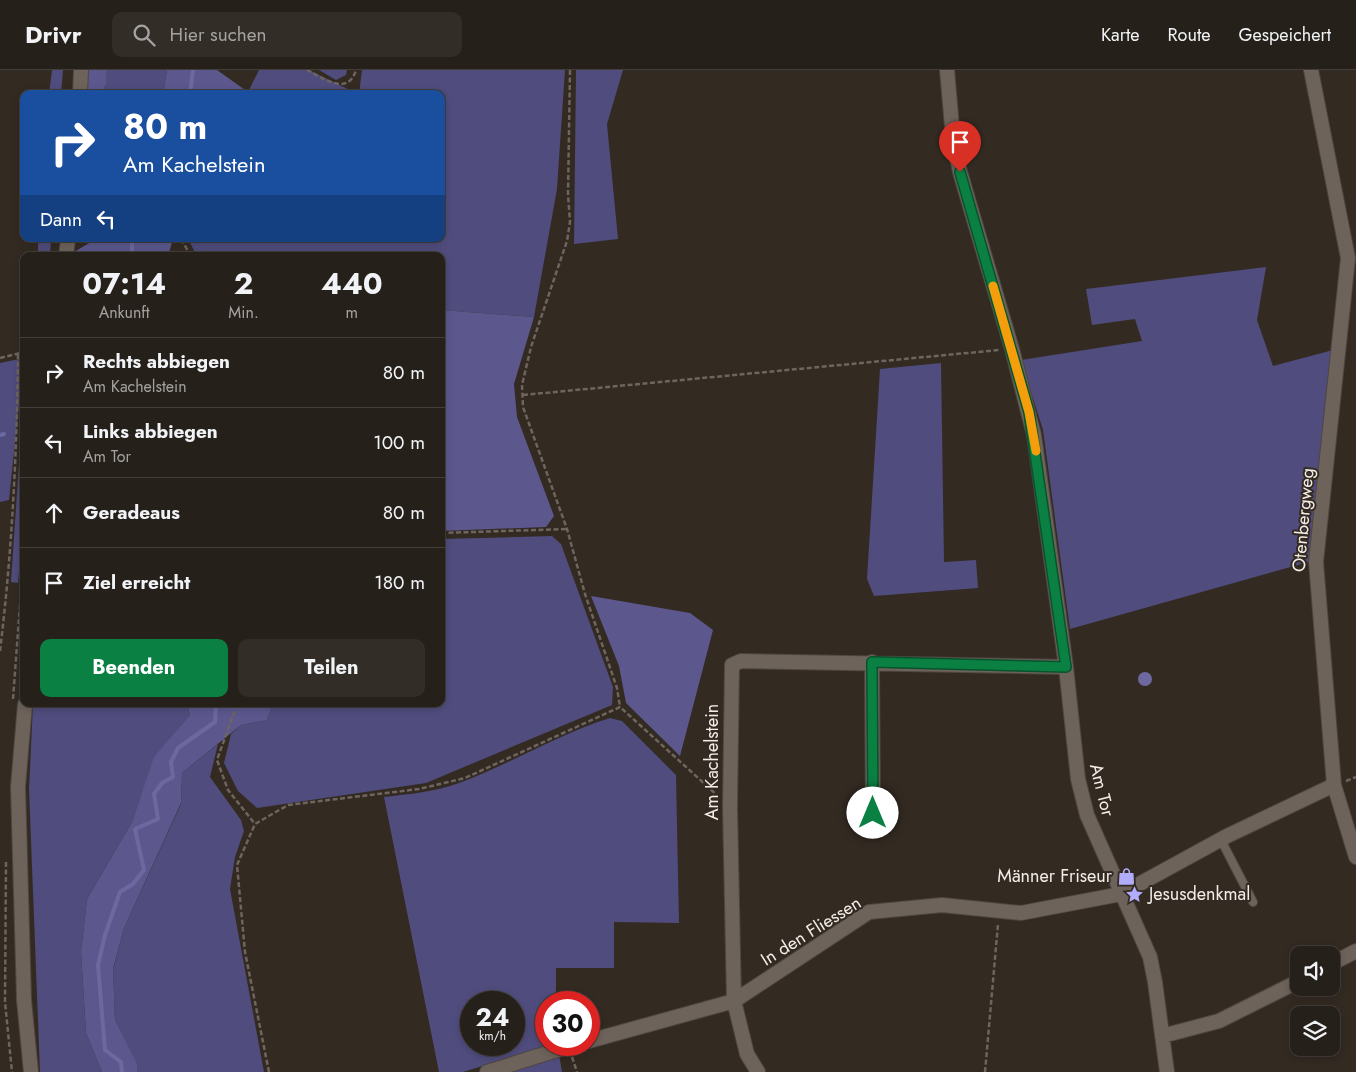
<!DOCTYPE html>
<html lang="de">
<meta charset="utf-8">
<style>
:root{--surface:#26201a;--page:#322d27;--text:#f1f3f6;--muted:#a4a3a2;--line:#423e39;--accent:#0b8043}
body{margin:0;font-family:Jost,sans-serif;background:var(--page);color:var(--text);height:100vh;display:flex;flex-direction:column;font-size:19px;white-space:nowrap}
*{box-sizing:border-box;margin:0}
p{font-size:16px;color:var(--muted)}
.icon{flex:none;width:28px;height:28px;fill:none;stroke:currentColor;stroke-width:2;stroke-linecap:round;stroke-linejoin:round}
.map{position:relative;flex:1;overflow:hidden}
.sheet{position:absolute;left:20px;top:182px;width:425px;height:455px;display:flex;flex-direction:column;background:var(--surface);border-radius:10px;box-shadow:0 2px 8px #0003,0 0 0 1px var(--line)}
.sheet>*{flex:none}
.hud{position:absolute;left:20px;top:20px;width:425px;height:152px;border-radius:10px;box-shadow:0 2px 8px #0003,0 0 0 1px var(--line);background:#1a4fa0;color:#fff;overflow:hidden}
.controls{position:absolute;left:1290px;top:876px;display:grid;gap:10px}
.controls a{display:grid;place-items:center;width:50px;height:50px;border-radius:10px;background:var(--surface);box-shadow:0 2px 8px #0003,0 0 0 1px var(--line);font-size:25px}
.speed{position:absolute;left:460px;top:921px;display:flex;gap:10px;font-size:25px;font-weight:700;text-align:center}
.speed>*{display:grid;place-content:center;width:65px;height:65px;border-radius:50%;background:var(--surface);box-shadow:0 2px 8px #0003,0 0 0 1px var(--line);line-height:1}
.speed small{font-size:12px;font-weight:400}
.speed .limit{border:8px solid #d22;background:#fff;color:#111}
.pin{position:absolute;display:grid;place-items:center;width:42px;height:42px;color:#fff;margin:-51px -21px;border-radius:50% 50% 50% 0;rotate:-45deg;box-shadow:0 0 5px #0007}
.pin .icon{rotate:45deg}
.me{position:absolute;width:55px;margin:-28px;rotate:0deg;stroke-linejoin:round;filter:drop-shadow(0 0 4px #0008)}
.turn{display:flex;align-items:center;gap:18px;height:105px;padding:0 20px;font-size:22px}
.turn .icon{width:65px;height:65px;stroke-width:2.5}
.turn b{display:block;font-size:35px;line-height:42px}
.then{display:flex;align-items:center;height:48px;padding:0 20px;background:#0003;gap:10px;font-size:19px}
.eta{display:flex;justify-content:space-evenly;align-items:center;height:85px;text-align:center}
.eta b{font-size:30px;font-weight:700;line-height:35px}
.action{display:flex;gap:10px;margin-top:auto;padding:10px 20px}
.action a{flex:1;height:58px;border-radius:10px;background:var(--accent);color:#fff;font-size:20px;font-weight:700;line-height:58px;text-align:center}
.action a+a{background:var(--page);color:var(--text)}
ul{padding:0;list-style:none}
li{display:flex;align-items:center;gap:15px;height:70px;padding:0 20px;border-top:1px solid var(--line)}
li div{flex:1}
li b{display:block;font-size:19px}
li em{font-style:normal}
header{display:flex;align-items:center;gap:30px;box-sizing:border-box;height:70px;padding:0 25px;background:var(--surface);border-bottom:1px solid var(--line)}
header strong{font-size:24px}
nav{display:flex;gap:28px;margin-inline-start:auto;font-size:18px}
.search{width:350px;height:45px;background:var(--page);display:flex;align-items:center;gap:12px;box-sizing:border-box;padding:0 18px;border-radius:10px;color:var(--muted);font-size:19px}
.map>svg:first-child{display:block}
.green{fill:#504c7d;fill-rule:evenodd}
.forest{fill:#5c588e}
.water{fill:#6d69a0}
.lines{fill:none;stroke-linecap:round;stroke-linejoin:round}
.stream{stroke:#6d69a0;stroke-width:4}
.service-casing{stroke:#4e4741;stroke-width:10}
.minor-casing{stroke:#4e4741;stroke-width:16}
.secondary-casing{stroke:#4e4741;stroke-width:16}
.path{stroke:#6d655e;stroke-width:2.5;stroke-dasharray:5 2.5;stroke-linecap:butt}
.service{stroke:#6e635b;stroke-width:8}
.minor{stroke:#6e635b;stroke-width:14}
.secondary{stroke:#6e635b;stroke-width:14}
.route-casing{stroke:#07532c;stroke-width:12}
.route{stroke:#0b8043;stroke-width:9}
.slow{stroke:#f59e0b;stroke-width:9}
.labels{text-anchor:middle;stroke-width:4;stroke-linejoin:round;paint-order:stroke}
.street-label{font-size:18px;fill:#f3ede8;stroke:#332a22}
.poi-label{font-size:18px;fill:#f3ede8;stroke:#332a22;text-anchor:end}
</style>
<header>
<strong>Drivr</strong>
<div class="search"><svg class="icon" aria-label="search" viewBox="0 0 24 24"><circle cx="10" cy="10" r="6"/><path d="M15 15l6 6"/></svg>Hier suchen</div>
<nav><a>Karte</a><a>Route</a><a>Gespeichert</a></nav>
</header>
<div class="map">
<svg width="1356" height="1002" viewBox="0 0 1356 1002">
<rect width="100%" height="100%" fill="#332a22"/>
<path class="green" d="M52 0H63L61 24H49Z
M106 0H167L163 24H101L106 15Z
M259 0H309L358 24H247Z
M319 0H347L346 5 336 10Z
M362 0H565L557 119 534 247 441 240V186H197L188 169H441V24H359Z
M576 0H623L607 54 618 169 574 174Z
M38 169H51L50 186H38Z
M1266 197 1257 250 1273 296 1333 280 1312 491 1070 559 1043 360 1021 290 1142 271 1135 249 1092 255 1086 219Z
M24 288V441L18 513 11 512 20 379 22 305 9 430 0 432V293Z
M941 293 944 492 976 490 978 518 874 526 867 509 880 299Z
M552 466 561 474 613 617 612 635 426 713 257 738 238 721 224 693 231 664 241 655 267 650 273 634H441V469Z
M33 634H187L190 645 155 687 132 752 87 829 81 882 86 963 102 1002H40L29 719Z
M610 648 622 651 676 705 679 853 614 852V898H556V932H546V975H551L463 1002H439L384 727C409 724 435 722 459 713 511 694 558 664 610 648ZM471 932H514V975H471Z
M218 674 210 707 241 750 244 761 235 787 230 819 264 1002H137L136 994 115 950 113 900 124 858 181 734 182 703Z
M559 984 562 1002H503Z"/>
<path class="forest" d="M86 0H106V15L101 24H84Z
M167 0H217L248 22 247 24H163Z
M96 169H173L168 186H74V182Z
M441 240 534 247 514 314 517 347 554 446 546 457 441 461Z
M591 526 690 543 713 560 680 686 626 633 619 596Z
M187 634H273L267 650 241 655 182 703 181 733 124 858 113 899 115 950 137 994V1002H102L86 963 81 882 87 829 132 752 154 687 190 645Z"/>
<path class="water" d="M1138 609a7 7 0 1 1 14 0a7 7 0 1 1-14 0Z"/>
<g class="lines">
<path class="stream" d="M190 24 193 0
M206 24 213 21 215 24
M132 186V172L136 169
M0 365 4 364
M122 1002 121 992 105 980 98 895 105 865 120 822 133 814 144 800 135 759 158 749 154 724 162 713 173 707 171 692 178 678 215 652 216 634"/>
<defs>
<path id="service" d="M1221 770 1253 832"/>
<path id="minor" d="M947 0 953 68 960 102 1012 279 1034 365 1066 597 1078 709 1087 745 1150 887 1155 912 1167 1002
M1311 0 1348 188 1316 492 1334 715 1356 787
M872 592 873 743
M1331 894 1356 881
M1162 966 1219 951 1299 911
M589 971 734 931 869 842 942 835 1021 843 1121 824 1227 766 1334 715
M487 1002 573 975
M758 1002 747 984 734 931 730 737 732 595 741 591 1066 597"/>
<path id="secondary" d="M80 24 81 0
M66 186 68 169
M25 634 18 717 24 930 31 1002"/>
</defs>
<use href="#service" class="service-casing"/>
<use href="#minor" class="minor-casing"/>
<use href="#secondary" class="secondary-casing"/>
<path class="path" d="M307 0C323 8 348 27 356 0
M570 0 568 124 570 152 567 171 531 277 522 315 523 337 567 459 585 524 617 618 620 637
M181 169 191 186
M0 288 24 282
M523 325 999 280
M441 463 567 459
M0 581C12 482 17 383 18 283
M13 629 24 481
M237 634 217 690 228 720 255 754
M1346 711 1356 707
M6 792 5 932 12 1002
M572 987 577 1002
M269 1002 245 882 237 795 255 754 288 735 419 719 465 708 620 637 718 726
M985 1002 998 854"/>
<use href="#service" class="service"/>
<use href="#minor" class="minor"/>
<use href="#secondary" class="secondary"/>
</g>
<g class="lines">
<defs>
<path id="route" d="M873 743 872 592 1066 597 1029 342 960 102"/>
</defs>
<use href="#route" class="route-casing"/>
<use href="#route" class="route"/>
<path class="slow" d="M993 216 1029 342 1036 381"/>
</g>
<defs>
<symbol id="shop-bare" viewBox="-9 -9 18 18"><path d="M-5-2.5h2.3a2.7 3.5 0 0 1 5.4 0H5L5.5 6h-11ZM-1.5-2.5h3a1.5 2.3 0 0 0-3 0Z" fill="#b2adfa" stroke="#332a22" stroke-width="2.5" paint-order="stroke"/></symbol>
<symbol id="sight-bare" viewBox="-9 -9 18 18"><path d="M0-6L1.8-2.2L6-1.7L2.9 1.2L3.7 5.4L0 3.3L-3.7 5.4L-2.9 1.2L-6-1.7L-1.8-2.2Z" fill="#b2adfa" stroke="#332a22" stroke-width="2.5" paint-order="stroke"/></symbol>
</defs>
<g fill-rule="evenodd">
<use href="#shop-bare" x="1114" y="794" width="25" height="25"/>
<use href="#sight-bare" x="1122" y="812" width="25" height="25"/>
</g>
<g class="labels">
<g class="street-label">
<text transform="translate(1303 450) rotate(-85)" y="6">Otenbergweg</text>
<text transform="translate(712 692) rotate(-90)" y="6">Am Kachelstein</text>
<text transform="translate(1102 720) rotate(76)" y="6">Am Tor</text>
<text transform="translate(811 861) rotate(-32)" y="6">In den Fliessen</text>
</g>
<g class="poi-label">
<text x="1112" y="812">Männer Friseur</text>
<text x="1149" y="830" text-anchor="start">Jesusdenkmal</text>
</g>
</g>
</svg>
<div class="controls">
<a><svg class="icon" aria-label="sound" viewBox="0 0 24 24"><path d="M4 9h4l5-4v14l-5-4H4zM17 9q2 3 0 6"/></svg></a>
<a><svg class="icon" aria-label="layers" viewBox="0 0 24 24"><path d="M12 4l9 5-9 5-9-5zM3 14l9 5 9-5"/></svg></a>
</div>
<div class="speed"><div>24<small>km/h</small></div><div class="limit">30</div></div>
<div class="pin" style="left:960px;top:102px;background:#d93025"><svg class="icon" aria-label="arrive" viewBox="0 0 24 24"><path d="M6 21V4h12l-3 4 3 4H6"/></svg></div>
<svg class="me" style="left:873px;top:743px" viewBox="-20 -20 40 40"><circle r="19" fill="#fff"/><path d="M0-13L10 11 0 6-10 11z" fill="#0b8043"/></svg>
<div class="hud">
<div class="turn"><svg class="icon" aria-label="right" viewBox="0 0 24 24"><path d="M7 20v-9h11M14 6l5 5-5 5"/></svg><div><b>80 m</b>Am Kachelstein</div></div>
<div class="then">Dann<svg class="icon" aria-label="left" viewBox="0 0 24 24"><path d="M17 20v-9H6M10 6l-5 5 5 5"/></svg></div>
</div>
<section class="sheet">
<div class="eta">
<div><b>07:14</b><p>Ankunft</p></div>
<div><b>2</b><p>Min.</p></div>
<div><b>440</b><p>m</p></div>
</div>
<ul>
<li><svg class="icon" aria-label="right" viewBox="0 0 24 24"><path d="M7 20v-9h11M14 6l5 5-5 5"/></svg><div><b>Rechts abbiegen</b><p>Am Kachelstein</p></div><em>80 m</em></li>
<li><svg class="icon" aria-label="left" viewBox="0 0 24 24"><path d="M17 20v-9H6M10 6l-5 5 5 5"/></svg><div><b>Links abbiegen</b><p>Am Tor</p></div><em>100 m</em></li>
<li><svg class="icon" aria-label="ahead" viewBox="0 0 24 24"><path d="M12 20V5M6 11l6-6 6 6"/></svg><div><b>Geradeaus</b></div><em>80 m</em></li>
<li><svg class="icon" aria-label="arrive" viewBox="0 0 24 24"><path d="M6 21V4h12l-3 4 3 4H6"/></svg><div><b>Ziel erreicht</b></div><em>180 m</em></li>
</ul>
<div class="action"><a>Beenden</a><a>Teilen</a></div>
</section>
</div>
